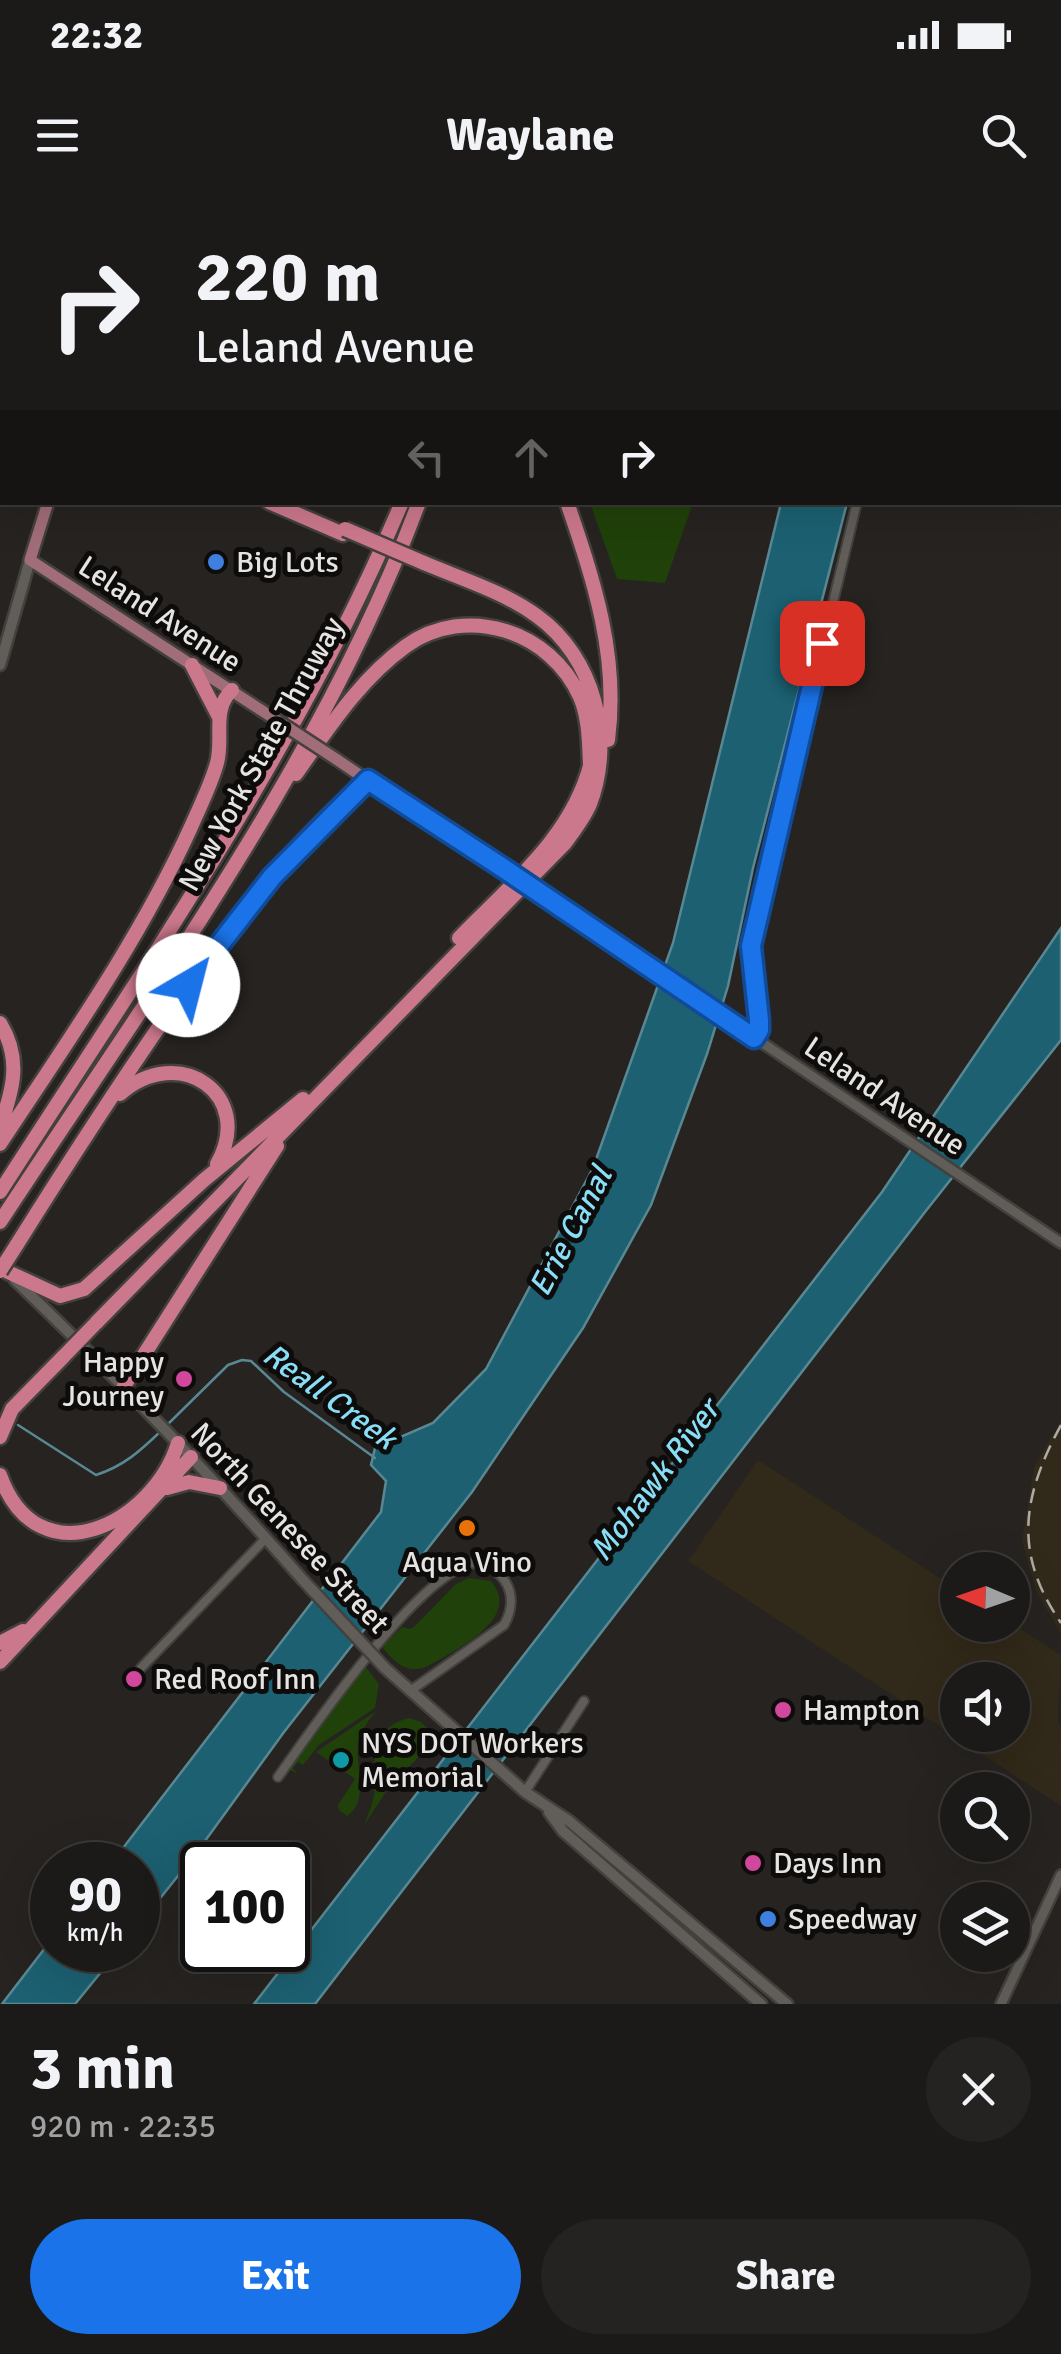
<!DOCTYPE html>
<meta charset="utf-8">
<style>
:root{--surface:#1c1a18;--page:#252321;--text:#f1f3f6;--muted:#a0a1a2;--line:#3a3837;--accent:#1a73e8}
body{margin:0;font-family:Signika,sans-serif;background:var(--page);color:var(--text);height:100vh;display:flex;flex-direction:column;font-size:38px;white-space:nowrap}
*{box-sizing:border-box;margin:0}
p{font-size:32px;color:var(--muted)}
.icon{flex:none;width:55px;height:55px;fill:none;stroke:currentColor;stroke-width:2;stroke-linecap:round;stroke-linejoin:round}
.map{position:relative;height:1804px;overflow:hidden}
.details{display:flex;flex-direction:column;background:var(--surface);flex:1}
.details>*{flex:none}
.guide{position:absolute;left:0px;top:0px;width:1062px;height:305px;box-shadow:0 10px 40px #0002,0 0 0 2px var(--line);background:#1c1a18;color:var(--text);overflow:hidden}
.needle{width:65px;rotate:272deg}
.controls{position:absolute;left:940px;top:1352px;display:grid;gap:20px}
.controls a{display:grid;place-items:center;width:90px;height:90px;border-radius:50%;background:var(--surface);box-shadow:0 10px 40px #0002,0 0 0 2px var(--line);font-size:50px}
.speed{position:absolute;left:30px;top:1642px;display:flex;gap:20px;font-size:50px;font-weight:700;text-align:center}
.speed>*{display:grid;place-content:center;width:130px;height:130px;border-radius:50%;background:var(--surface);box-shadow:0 10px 40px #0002,0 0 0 2px var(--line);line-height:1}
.speed small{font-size:25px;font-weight:400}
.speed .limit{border:5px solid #111;border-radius:15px;background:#fff;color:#111}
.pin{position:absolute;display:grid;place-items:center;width:85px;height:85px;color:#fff;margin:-42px;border-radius:20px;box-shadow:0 5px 15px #0006}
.me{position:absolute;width:110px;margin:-55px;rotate:37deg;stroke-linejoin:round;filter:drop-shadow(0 0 8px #0008)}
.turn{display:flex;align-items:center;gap:35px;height:210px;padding:0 30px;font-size:45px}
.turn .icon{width:130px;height:130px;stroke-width:2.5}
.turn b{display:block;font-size:70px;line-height:85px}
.lanes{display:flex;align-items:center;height:95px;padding:0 30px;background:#0003;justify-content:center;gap:50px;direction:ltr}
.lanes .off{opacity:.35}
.round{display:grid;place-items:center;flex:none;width:105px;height:105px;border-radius:52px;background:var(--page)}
.head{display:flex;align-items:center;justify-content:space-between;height:170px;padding:0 30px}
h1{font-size:60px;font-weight:700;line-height:75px}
.primary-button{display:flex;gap:20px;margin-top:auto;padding:20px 30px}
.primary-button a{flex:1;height:115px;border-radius:60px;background:var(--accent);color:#fff;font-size:40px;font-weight:700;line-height:115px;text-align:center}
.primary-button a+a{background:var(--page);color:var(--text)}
.status{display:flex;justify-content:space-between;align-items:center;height:70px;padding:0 50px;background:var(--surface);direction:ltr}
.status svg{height:28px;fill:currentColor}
header{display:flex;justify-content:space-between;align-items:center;height:130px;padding:0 30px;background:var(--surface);font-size:45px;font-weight:700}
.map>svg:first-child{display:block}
.industrial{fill:#312919;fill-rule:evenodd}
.green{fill:#204109}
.water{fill:#1c6071;stroke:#598893;stroke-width:2.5}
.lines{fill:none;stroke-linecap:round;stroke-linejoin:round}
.stream{stroke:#598893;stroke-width:2.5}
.minor-casing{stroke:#43403d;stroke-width:12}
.tertiary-casing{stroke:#43403d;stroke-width:14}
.secondary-casing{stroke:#43403d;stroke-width:15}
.primary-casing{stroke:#43403d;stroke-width:16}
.motorway-casing{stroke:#43403d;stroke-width:19}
.minor{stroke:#615d59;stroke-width:8}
.tertiary{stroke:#615d59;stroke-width:9}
.secondary{stroke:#615d59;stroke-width:10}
.primary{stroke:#a16d78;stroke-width:11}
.motorway{stroke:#cc788c;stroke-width:14}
.rail{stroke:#aeaba9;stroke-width:2.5;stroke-dasharray:15 8;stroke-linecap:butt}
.tertiary-bridge-casing{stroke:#43403d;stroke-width:14;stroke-linecap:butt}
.secondary-bridge-casing{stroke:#43403d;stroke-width:15;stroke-linecap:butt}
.primary-bridge-casing{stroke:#43403d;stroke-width:16;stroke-linecap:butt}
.motorway-bridge-casing{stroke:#43403d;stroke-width:19;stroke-linecap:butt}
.tertiary-bridge{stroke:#615d59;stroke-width:9}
.secondary-bridge{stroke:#615d59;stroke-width:10}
.primary-bridge{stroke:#a16d78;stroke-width:11}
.motorway-bridge{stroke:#cc788c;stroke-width:14}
.route-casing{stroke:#114b97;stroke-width:25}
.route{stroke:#1a73e8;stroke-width:18}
.shop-dot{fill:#3f7fe0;stroke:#0e0c0b;stroke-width:4}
.hotel-dot{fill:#d1479c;stroke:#0e0c0b;stroke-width:4}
.food-dot{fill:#e8710a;stroke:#0e0c0b;stroke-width:4}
.culture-dot{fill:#0f9aa8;stroke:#0e0c0b;stroke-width:4}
.labels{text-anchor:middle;stroke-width:10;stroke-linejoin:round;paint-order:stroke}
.poi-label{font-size:30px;fill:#e6e4e2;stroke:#0e0c0b;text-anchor:start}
.street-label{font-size:30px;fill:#e6e4e2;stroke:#0e0c0b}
.water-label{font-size:32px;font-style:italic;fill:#89def7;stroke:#0e0c0b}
</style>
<div class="status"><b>22:32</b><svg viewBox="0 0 49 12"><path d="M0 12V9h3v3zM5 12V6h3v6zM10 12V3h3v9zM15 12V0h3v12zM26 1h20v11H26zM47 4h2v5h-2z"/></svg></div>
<header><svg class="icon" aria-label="menu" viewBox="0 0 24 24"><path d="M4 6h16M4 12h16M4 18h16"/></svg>Waylane<svg class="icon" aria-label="search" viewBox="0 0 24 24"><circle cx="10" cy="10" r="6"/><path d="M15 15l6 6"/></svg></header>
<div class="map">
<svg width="1061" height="1804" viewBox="0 0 1061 1804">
<rect width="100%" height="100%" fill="#262320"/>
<path class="industrial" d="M1061 1220V1434L1036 1391 1022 1341 1034 1267Z
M758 1260 957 1389 958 1425 1013 1424 1061 1455 1058 1523 1061 1526V1606L688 1361ZM958 1480H1012V1535H958Z"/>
<path class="green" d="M590 303H693L665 383 617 379Z
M469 1378 491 1381C523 1419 455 1450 428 1466 407 1475 395 1463 382 1447L402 1427 410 1429 415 1426 456 1384Z
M365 1466 379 1484 375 1508 319 1545 303 1565 298 1562 293 1568 298 1574 290 1570 299 1555Z
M376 1511C369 1520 362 1529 359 1539 353 1564 371 1600 347 1616L339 1610 338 1605 355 1579 316 1552Z
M409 1518 421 1522 432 1533 416 1560 391 1584 365 1624C367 1616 373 1605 374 1593 375 1561 369 1528 409 1518Z"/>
<path class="water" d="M781 303H847L753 668 728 786 707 854 651 1005 583 1128 472 1292 284 1532 197 1652 138 1726V1665H110L381 1312 386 1281 371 1265 375 1248 433 1223 486 1169 593 968 673 743Z
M1061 728V840L925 1012 315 1804H254L882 992Z
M52 1739V1750H119L75 1804H2Z"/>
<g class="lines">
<path class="stream" d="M18 1225 96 1275C124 1266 140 1251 161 1231
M167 1225 228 1165 242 1160 251 1161 284 1192 375 1258"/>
<defs>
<path id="minor" d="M930 2V0
M0 64 2 65
M0 230 2 231
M754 838 759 829V819L751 746 857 302
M141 1468 266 1338
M278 1577C316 1524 412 1382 471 1363 505 1366 521 1395 504 1425L410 1491
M525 1592 584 1501"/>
<path id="tertiary" d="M367 580 496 663
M546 698 1061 1043
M1001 1804 1061 1675"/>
<path id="secondary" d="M0 465 30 360
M15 1080C115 1176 211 1275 302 1379
M385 1468 525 1592 569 1621 787 1804
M549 1612 563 1631 761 1804"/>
<path id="primary" d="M144 2V0
M48 302 30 360 261 510
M336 559 367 580"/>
<path id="motorway" d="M413 2 417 0
M491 2 492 0
M509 2V0
M519 2V0
M269 302 343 334
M567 302C594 381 619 456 608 540
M192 465 219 517
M296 574C328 529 360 479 406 446 466 403 551 431 580 497 589 518 589 542 590 565
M459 738C510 685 573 636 591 562
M0 823C22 859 13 890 0 927
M120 894C179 842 256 895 217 964
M0 944C68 841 140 739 191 627 200 606 211 585 217 563 224 537 211 510 232 490
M0 992C144 768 298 549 402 302
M0 1022C151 791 322 563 419 302
M16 1046C78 947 141 849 210 755 257 693 308 629 367 580
M8 1072 60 1096 84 1089 204 980 303 899
M96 1123 565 643C574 631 584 618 590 604 615 538 594 457 537 416 504 392 462 379 424 363
M124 1186 277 946
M0 1237 12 1209 64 1156
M0 1275C38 1381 153 1324 178 1243
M167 1288 189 1282 220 1288
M0 1443 23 1431
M0 1462 191 1257"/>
</defs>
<use href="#minor" class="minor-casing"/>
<use href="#tertiary" class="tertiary-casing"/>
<use href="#secondary" class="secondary-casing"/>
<use href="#primary" class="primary-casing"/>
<use href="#motorway" class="motorway-casing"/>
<use href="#minor" class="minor"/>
<use href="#tertiary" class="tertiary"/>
<use href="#secondary" class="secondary"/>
<use href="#primary" class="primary"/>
<use href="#motorway" class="motorway"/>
<path class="rail" d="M1061 1225C1022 1297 1013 1353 1061 1423"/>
<defs>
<path id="tertiary-bridge" d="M496 663 546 698"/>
<path id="secondary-bridge" d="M302 1379 385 1468"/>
<path id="primary-bridge" d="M261 510 336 559"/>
<path id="motorway-bridge" d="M345 329 424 363
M0 1071 16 1046
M64 1156 96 1123"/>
</defs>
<use href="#tertiary-bridge" class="tertiary-bridge-casing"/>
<use href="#secondary-bridge" class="secondary-bridge-casing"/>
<use href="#primary-bridge" class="primary-bridge-casing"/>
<use href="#motorway-bridge" class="motorway-bridge-casing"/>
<use href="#tertiary-bridge" class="tertiary-bridge"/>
<use href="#secondary-bridge" class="secondary-bridge"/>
<use href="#primary-bridge" class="primary-bridge"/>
<use href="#motorway-bridge" class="motorway-bridge"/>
</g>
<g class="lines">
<defs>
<path id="route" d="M188 785 272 677 368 580 506 670 754 838 759 830V820L751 746 822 443"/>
</defs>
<use href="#route" class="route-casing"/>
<use href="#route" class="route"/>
</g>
<g class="shop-dot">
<circle cx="216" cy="362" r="10"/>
<circle cx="768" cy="1719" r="10"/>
</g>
<g class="hotel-dot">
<circle cx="184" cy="1179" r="10"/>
<circle cx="134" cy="1479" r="10"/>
<circle cx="783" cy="1510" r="10"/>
<circle cx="753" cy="1663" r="10"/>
</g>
<circle class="food-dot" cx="467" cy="1328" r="10"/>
<circle class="culture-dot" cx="341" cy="1560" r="10"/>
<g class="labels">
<g class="poi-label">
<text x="236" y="372">Big Lots</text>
<text x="164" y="1172" text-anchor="end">Happy<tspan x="164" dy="34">Journey</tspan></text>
<text x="467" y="1372" text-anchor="middle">Aqua Vino</text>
<text x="154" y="1489">Red Roof Inn</text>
<text x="803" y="1520">Hampton</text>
<text x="361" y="1553">NYS DOT Workers<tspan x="361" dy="34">Memorial</tspan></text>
<text x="773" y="1673">Days Inn</text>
<text x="788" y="1729">Speedway</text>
</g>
<g class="street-label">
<text transform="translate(160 414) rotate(33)" y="10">Leland Avenue</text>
<text transform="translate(261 554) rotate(-61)" y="10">New York State Thruway</text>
<text transform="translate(885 896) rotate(34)" y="10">Leland Avenue</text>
<text transform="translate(290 1328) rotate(47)" y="10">North Genesee Street</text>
</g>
<g class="water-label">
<text transform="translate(570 1031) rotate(-62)" y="11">Erie Canal</text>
<text transform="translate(330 1196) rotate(36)" y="11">Reall Creek</text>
<text transform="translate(654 1280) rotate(-53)" y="11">Mohawk River</text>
</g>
</g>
</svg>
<div class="controls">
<a><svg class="needle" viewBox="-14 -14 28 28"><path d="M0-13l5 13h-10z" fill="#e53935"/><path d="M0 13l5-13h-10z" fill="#a0a1a2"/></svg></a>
<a><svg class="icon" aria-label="sound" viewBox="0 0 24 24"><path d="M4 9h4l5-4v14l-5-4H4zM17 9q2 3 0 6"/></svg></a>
<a><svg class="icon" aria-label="search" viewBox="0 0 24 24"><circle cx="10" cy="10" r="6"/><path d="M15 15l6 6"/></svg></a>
<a><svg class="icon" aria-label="layers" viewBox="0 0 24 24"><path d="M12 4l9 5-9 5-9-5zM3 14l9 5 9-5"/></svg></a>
</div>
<div class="speed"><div>90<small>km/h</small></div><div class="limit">100</div></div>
<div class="pin" style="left:822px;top:443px;background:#d93025"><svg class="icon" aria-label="arrive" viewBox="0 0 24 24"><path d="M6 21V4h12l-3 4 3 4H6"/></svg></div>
<svg class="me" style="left:188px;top:785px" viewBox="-20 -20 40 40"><circle r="19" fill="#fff"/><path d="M0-13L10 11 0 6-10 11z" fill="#1a73e8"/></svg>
<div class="guide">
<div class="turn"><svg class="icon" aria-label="right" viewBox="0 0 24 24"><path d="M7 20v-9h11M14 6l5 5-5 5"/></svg><div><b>220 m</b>Leland Avenue</div></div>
<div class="lanes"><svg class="icon off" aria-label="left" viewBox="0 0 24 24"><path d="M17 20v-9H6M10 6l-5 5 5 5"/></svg><svg class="icon off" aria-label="ahead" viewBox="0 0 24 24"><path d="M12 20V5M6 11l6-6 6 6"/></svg><svg class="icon" aria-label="right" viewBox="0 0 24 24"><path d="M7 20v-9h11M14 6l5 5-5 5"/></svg></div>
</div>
</div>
<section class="details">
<div class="head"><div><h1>3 min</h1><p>920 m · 22:35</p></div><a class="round"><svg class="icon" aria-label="close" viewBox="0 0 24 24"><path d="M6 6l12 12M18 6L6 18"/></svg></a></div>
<div class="primary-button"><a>Exit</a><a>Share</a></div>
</section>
